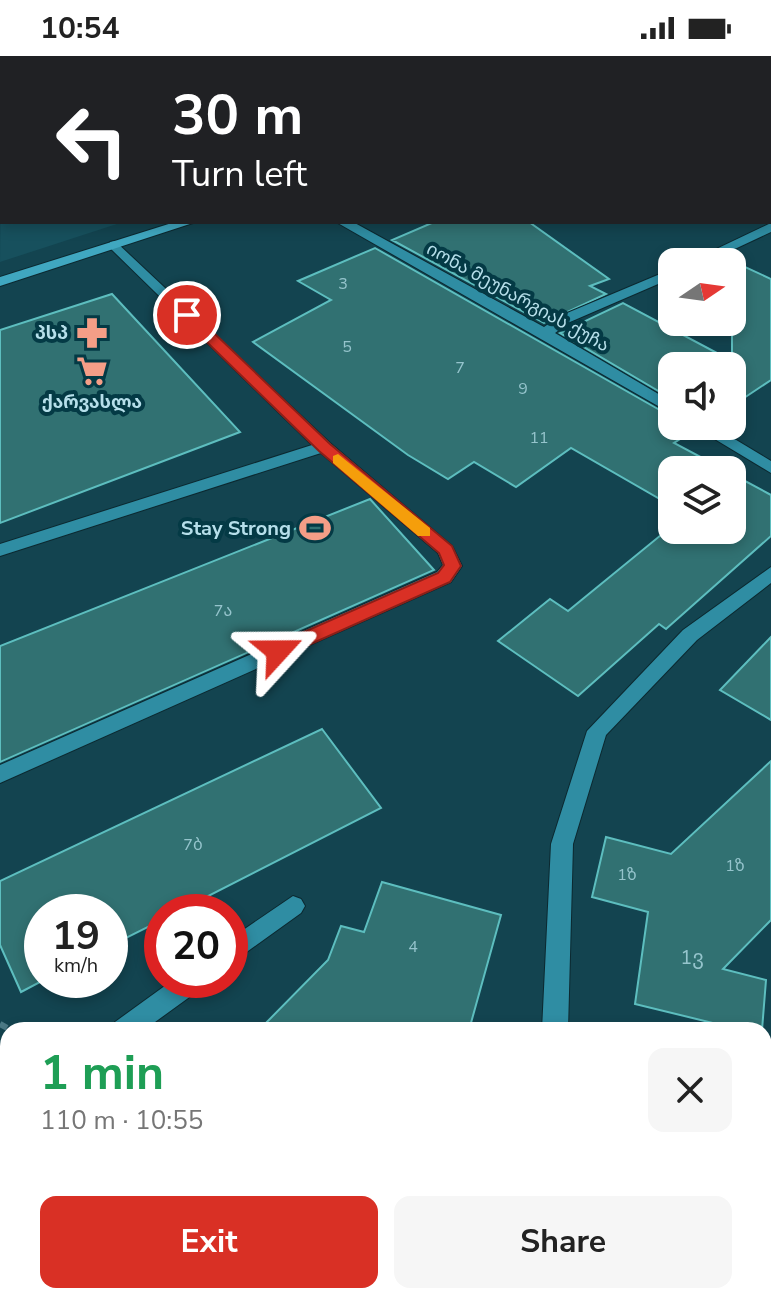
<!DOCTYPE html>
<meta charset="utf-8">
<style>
:root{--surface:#fff;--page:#f6f6f6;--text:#222;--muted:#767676;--accent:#d93025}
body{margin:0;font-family:"Nunito Sans","Noto Sans Georgian",sans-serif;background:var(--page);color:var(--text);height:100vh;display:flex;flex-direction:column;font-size:30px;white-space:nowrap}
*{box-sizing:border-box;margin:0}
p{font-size:26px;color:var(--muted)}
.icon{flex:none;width:44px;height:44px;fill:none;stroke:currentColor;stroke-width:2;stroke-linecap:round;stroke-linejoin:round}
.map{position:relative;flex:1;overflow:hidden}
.panel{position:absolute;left:0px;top:966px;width:772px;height:282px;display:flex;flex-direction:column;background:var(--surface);border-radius:24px 24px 0 0;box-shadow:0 4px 12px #0003}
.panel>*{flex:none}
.hud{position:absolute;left:0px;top:0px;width:772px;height:168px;box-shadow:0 4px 12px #0003;background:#202124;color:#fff;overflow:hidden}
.needle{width:52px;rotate:77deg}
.tools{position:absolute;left:658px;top:192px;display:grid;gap:16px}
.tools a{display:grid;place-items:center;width:88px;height:88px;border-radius:16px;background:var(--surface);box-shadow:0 4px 12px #0003;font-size:40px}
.speed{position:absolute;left:24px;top:838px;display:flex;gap:16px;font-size:40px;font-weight:700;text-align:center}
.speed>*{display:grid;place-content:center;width:104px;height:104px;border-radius:50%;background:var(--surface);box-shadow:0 4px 12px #0003;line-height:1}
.speed small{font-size:20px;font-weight:400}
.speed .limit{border:12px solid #d22;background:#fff;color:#111}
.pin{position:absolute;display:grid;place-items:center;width:68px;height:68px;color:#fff;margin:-34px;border:4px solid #fff;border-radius:50%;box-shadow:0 2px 8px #0007}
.me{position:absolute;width:88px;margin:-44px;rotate:66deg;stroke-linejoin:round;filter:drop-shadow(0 0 6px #0008)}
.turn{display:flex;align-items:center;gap:28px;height:168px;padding:0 40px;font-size:36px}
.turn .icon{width:104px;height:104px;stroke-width:2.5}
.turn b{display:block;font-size:56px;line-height:68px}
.round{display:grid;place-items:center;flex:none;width:84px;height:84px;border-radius:16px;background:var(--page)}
.head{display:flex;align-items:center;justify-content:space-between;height:136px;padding:0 40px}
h1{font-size:48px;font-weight:700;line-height:60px;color:#1e9e55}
.primary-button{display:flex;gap:16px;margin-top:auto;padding:16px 40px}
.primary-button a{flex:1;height:92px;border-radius:16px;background:var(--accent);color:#fff;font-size:32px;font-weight:700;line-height:92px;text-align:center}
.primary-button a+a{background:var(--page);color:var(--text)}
.status{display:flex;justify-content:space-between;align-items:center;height:56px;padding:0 40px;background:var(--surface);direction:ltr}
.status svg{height:22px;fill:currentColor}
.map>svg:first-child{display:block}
.built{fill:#17505d}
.building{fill:#317172;stroke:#5dbebf;stroke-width:2}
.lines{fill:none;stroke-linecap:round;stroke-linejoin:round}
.lane-casing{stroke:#0c2930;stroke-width:2}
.street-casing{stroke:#0c2930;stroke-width:2}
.primary-casing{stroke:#0c2930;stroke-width:2}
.path-far1{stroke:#4b7985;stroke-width:3;stroke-dasharray:4 2;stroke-linecap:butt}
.path{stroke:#4b7985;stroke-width:6;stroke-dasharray:8 5;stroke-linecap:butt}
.lane{fill:#2f8da3;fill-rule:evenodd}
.street{fill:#2f8da3;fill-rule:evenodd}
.primary{fill:#40a7c0;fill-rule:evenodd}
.rail{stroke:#63909c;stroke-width:4;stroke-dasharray:2 5;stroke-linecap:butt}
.route{fill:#d93025;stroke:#8d1f18;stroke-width:2}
.slow{fill:#f59e0b}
.labels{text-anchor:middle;stroke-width:8;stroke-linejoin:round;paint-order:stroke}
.number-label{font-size:16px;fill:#95c4cc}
.far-street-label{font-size:18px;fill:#b6dfea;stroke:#043a45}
.far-poi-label{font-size:18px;font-weight:bold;fill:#b6dfea;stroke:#043a45;text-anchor:end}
.poi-label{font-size:20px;font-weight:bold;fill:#b6dfea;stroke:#043a45;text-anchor:end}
.near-number-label{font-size:20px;fill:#95c4cc}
</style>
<div class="status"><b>10:54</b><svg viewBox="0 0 49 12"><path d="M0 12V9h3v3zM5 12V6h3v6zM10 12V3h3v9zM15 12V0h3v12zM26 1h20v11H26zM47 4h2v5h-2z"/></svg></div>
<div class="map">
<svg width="771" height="1247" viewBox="0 0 771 1247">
<rect width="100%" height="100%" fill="#134450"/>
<path class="built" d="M71 0H598L64 2Z
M2 22V166H123L0 206Z"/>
<path class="building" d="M434 166H529L609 223 590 230 606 238 544 267 392 184Z
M375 192 672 361V370H690L694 374 674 387 725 414H672V450L571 392 516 431 474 406 448 423 408 399 253 286 331 244 298 225Z
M732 205 771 223V324L732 350V310H672V343L560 277 623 247 732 305Z
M112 238 240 376 0 467V274Z
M732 418 771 439V480L666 573 659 568 578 640 498 585 550 543 568 555 672 470V474H732Z
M370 443 434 514 0 706V590Z
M771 581V664L720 634Z
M322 673 381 752 177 856H162V864L110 890V856H42L44 924 21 936 0 889V825Z
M771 705V864L723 913 766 924 762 974H713V967L635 948 648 856 592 841 606 781 671 798Z
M382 826 501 859 469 974H259L328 904 341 870 364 876Z"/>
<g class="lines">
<defs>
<path id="lane" d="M115 185 330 387 452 490 462 510 451 526 0 727V709L437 516 443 509 438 497 321 397 0 500V488L312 389 110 192V186Z
M293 840 301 843 305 850 301 857 230 908V883Z
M173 924H205L202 932 144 974H111L115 966Z
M8 1141V1170L0 1173V1144Z"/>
<path id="street" d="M770 39H771V45H770Z
M336 166H353L544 271 560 260 672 213V222L570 266 555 277 672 346V358Z
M771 167V176L707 206H689Z
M693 370H713L771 405V417Z
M771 511V527L697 584 606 679 573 788 568 974H542L551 788 587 675 683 574Z
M609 1240H639L642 1247H612Z"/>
<path id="primary" d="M175 166H196L0 230V221Z"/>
</defs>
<use href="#lane" class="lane-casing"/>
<use href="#street" class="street-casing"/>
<use href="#primary" class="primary-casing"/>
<path class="path-far1" d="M238 2 245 0"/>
<path class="path" d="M0 968 11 974"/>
<use href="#lane" class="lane"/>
<use href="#street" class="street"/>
<use href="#primary" class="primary"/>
<path class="rail" d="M103 2 110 0
M136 2 142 0"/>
</g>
<path class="route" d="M182 256H192L330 388 452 490 461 510 450 526 284 600H272V590L438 517 444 509 439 497 319 395 182 262Z"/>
<path class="slow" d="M338 398 430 472V480H418L333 407V400Z"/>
<defs>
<symbol id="pharmacy-bare" viewBox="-9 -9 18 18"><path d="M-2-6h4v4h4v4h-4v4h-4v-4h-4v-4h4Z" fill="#f49e87" stroke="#043a45" stroke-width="2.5" paint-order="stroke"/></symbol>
<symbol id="supermarket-bare" viewBox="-9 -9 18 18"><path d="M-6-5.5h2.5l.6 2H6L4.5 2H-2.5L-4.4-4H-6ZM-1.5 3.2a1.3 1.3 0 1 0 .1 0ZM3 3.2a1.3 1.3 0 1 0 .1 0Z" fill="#f49e87" stroke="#043a45" stroke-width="2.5" paint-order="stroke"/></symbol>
<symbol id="stadium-bare" viewBox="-9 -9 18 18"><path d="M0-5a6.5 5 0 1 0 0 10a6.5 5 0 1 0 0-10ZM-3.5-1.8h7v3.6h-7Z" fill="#f49e87" stroke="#043a45" stroke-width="2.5" paint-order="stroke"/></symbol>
</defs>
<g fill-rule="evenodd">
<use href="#pharmacy-bare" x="70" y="255" width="44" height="44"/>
<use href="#supermarket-bare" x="70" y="293" width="44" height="44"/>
<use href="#stadium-bare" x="293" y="450" width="44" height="44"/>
</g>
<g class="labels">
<g class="number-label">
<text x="343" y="233">3</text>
<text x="347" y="296">5</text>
<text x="460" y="317">7</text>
<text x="523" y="338">9</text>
<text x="539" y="387">11</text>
<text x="223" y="560">7ა</text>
<text x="193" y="794">7ბ</text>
<text x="735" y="815">1ზ</text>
<text x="627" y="824">1ზ</text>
<text x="413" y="896">4</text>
</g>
<g class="far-street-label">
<text transform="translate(518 241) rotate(29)" y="6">იონა მეუნარგიას ქუჩა</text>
</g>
<g class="far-poi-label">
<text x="68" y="283">პსპ</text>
<text x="92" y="352" text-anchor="middle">ქარვასლა</text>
</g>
<g class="poi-label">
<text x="291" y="479">Stay Strong</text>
</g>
<g class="near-number-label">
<text x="692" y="908">1ვ</text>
</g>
</g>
</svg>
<div class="tools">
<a><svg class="needle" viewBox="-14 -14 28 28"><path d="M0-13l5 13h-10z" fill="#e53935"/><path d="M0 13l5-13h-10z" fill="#767676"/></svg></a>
<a><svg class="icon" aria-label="sound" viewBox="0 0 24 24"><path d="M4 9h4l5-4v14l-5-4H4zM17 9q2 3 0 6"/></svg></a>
<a><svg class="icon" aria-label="layers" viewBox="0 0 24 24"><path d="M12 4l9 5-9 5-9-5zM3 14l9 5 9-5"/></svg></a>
</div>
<div class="speed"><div>19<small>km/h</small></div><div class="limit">20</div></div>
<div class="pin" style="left:187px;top:259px;background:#d93025"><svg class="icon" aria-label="arrive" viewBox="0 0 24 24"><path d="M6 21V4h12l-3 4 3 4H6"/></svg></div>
<svg class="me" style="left:278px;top:595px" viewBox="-20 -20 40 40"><path d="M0-17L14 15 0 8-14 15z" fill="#d93025" stroke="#fff" stroke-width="4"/></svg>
<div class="hud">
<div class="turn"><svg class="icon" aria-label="left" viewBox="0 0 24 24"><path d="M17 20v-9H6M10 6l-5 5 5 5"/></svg><div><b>30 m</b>Turn left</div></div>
</div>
<section class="panel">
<div class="head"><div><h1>1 min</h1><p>110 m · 10:55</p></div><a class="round"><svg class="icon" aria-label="close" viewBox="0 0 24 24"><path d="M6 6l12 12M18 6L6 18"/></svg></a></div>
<div class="primary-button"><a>Exit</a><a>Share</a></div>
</section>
</div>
